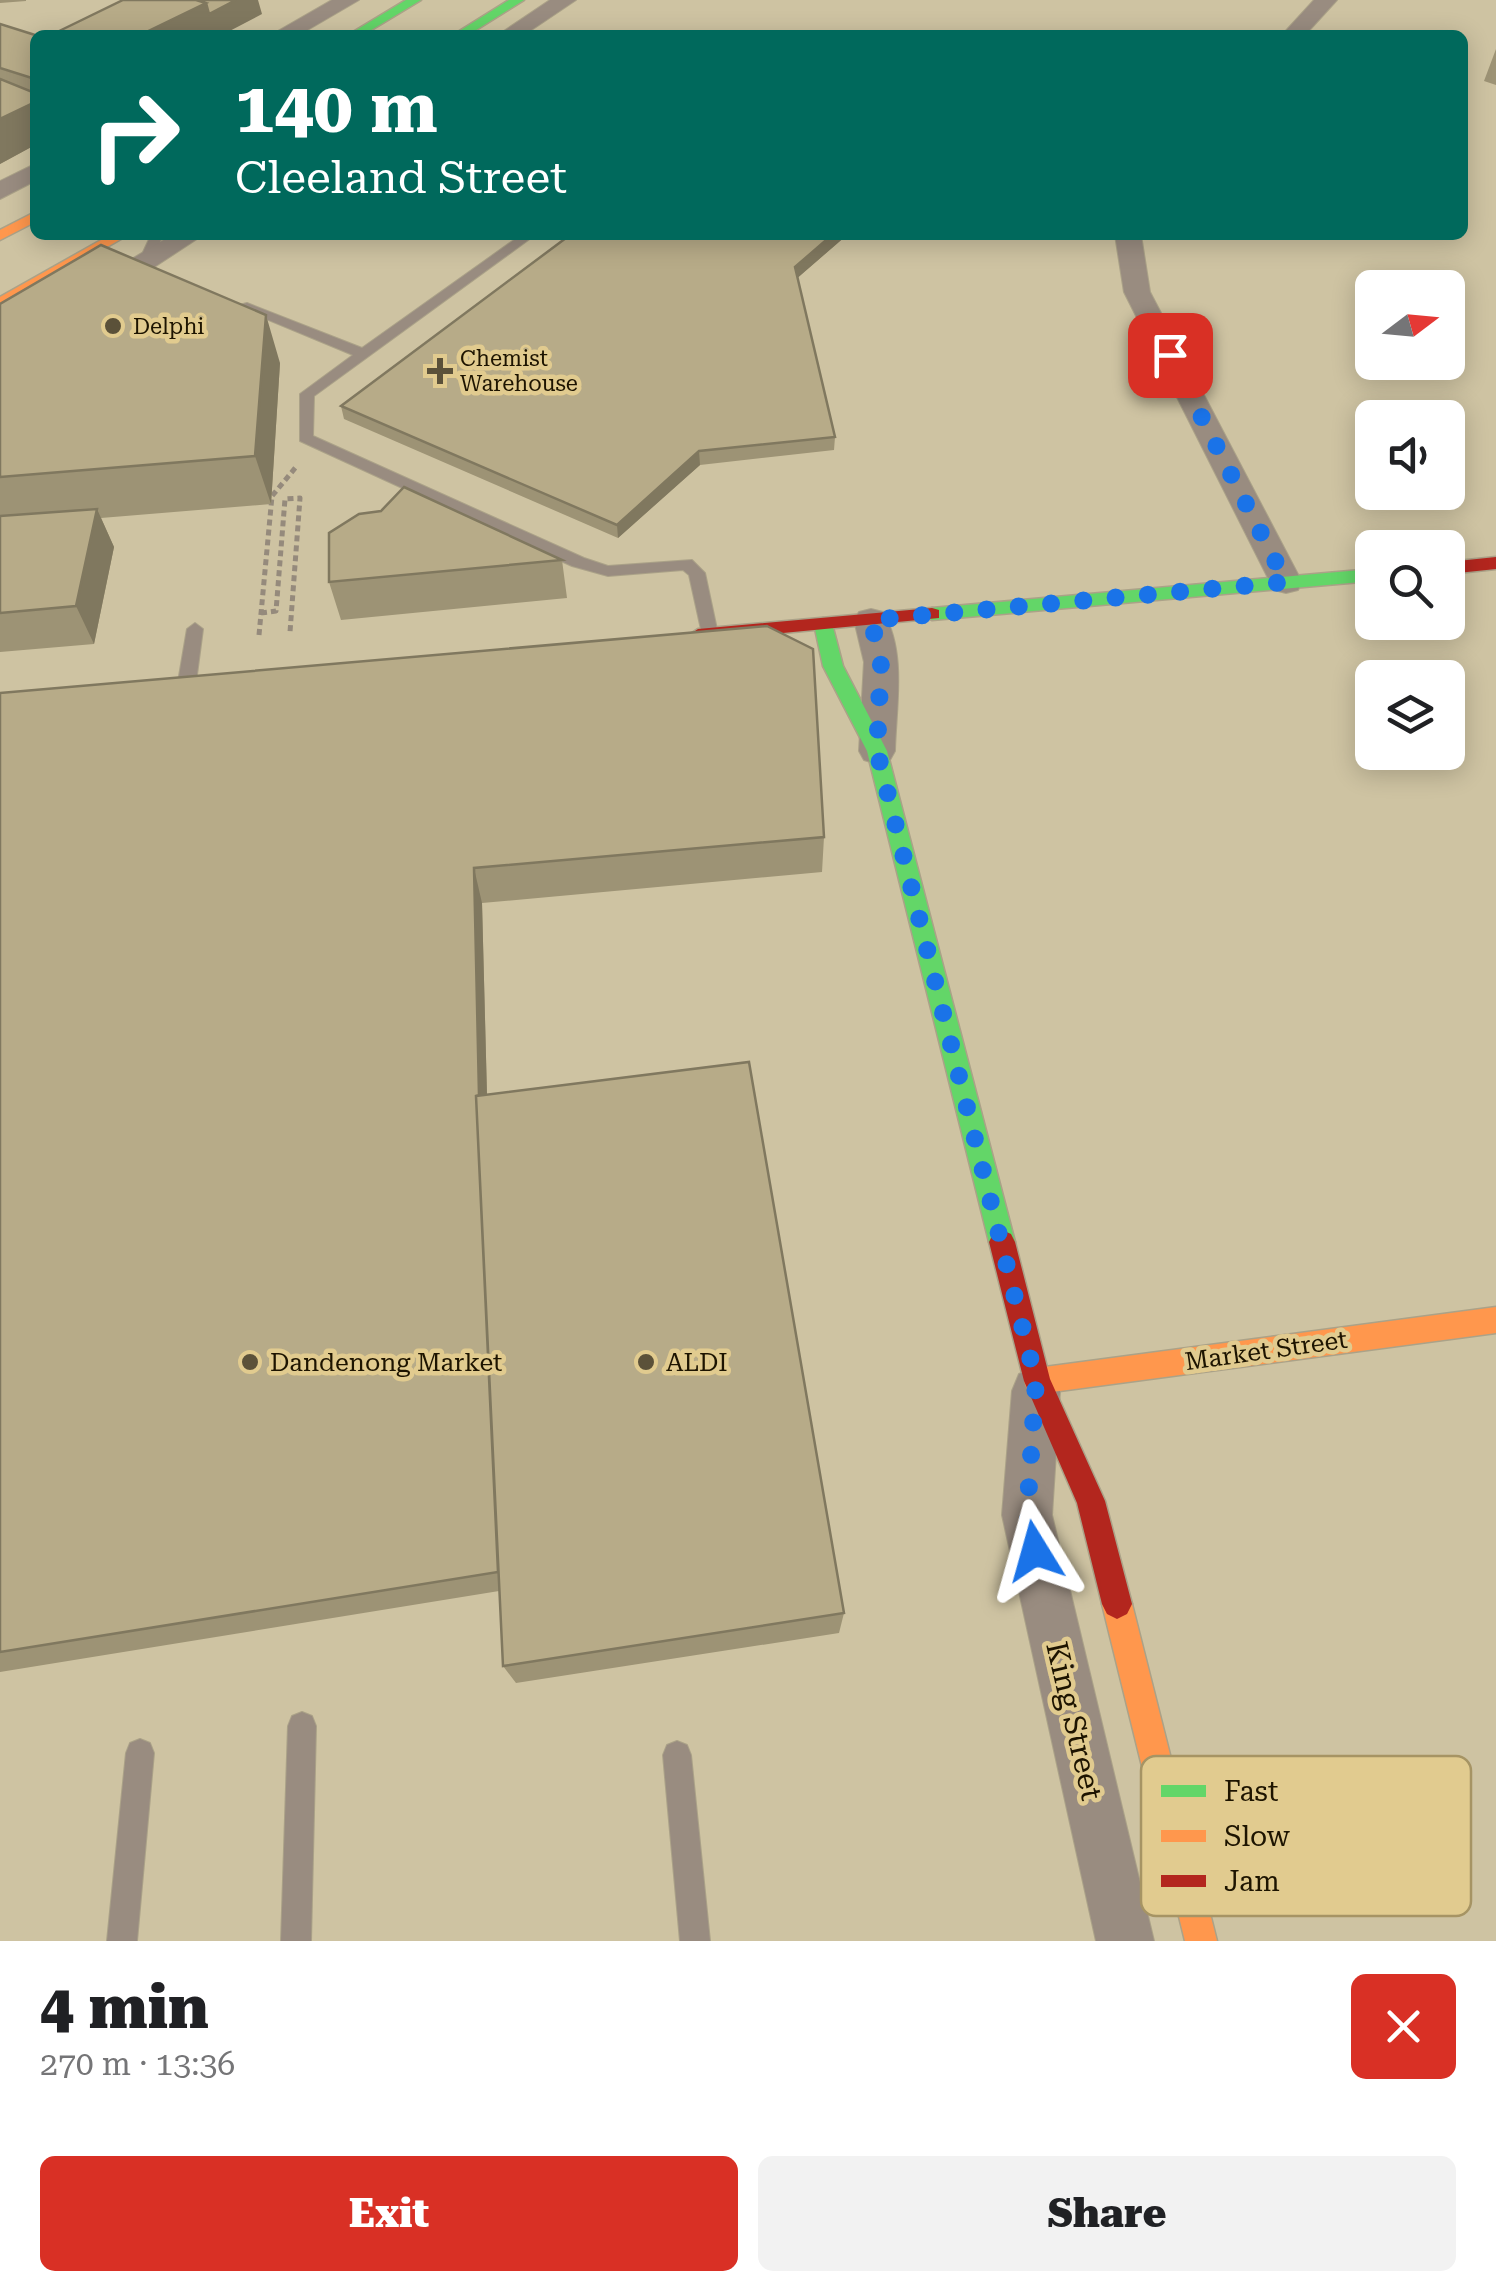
<!DOCTYPE html>
<meta charset="utf-8">
<style>
:root{--surface:#fff;--page:#f2f2f2;--text:#202124;--muted:#757577;--accent:#d93025}
body{margin:0;font-family:"Roboto Serif",serif;background:var(--page);color:var(--text);height:100vh;display:flex;flex-direction:column;font-size:38px;white-space:nowrap}
*{box-sizing:border-box;margin:0}
p{font-size:32px;color:var(--muted)}
.icon{flex:none;width:55px;height:55px;fill:none;stroke:currentColor;stroke-width:2;stroke-linecap:round;stroke-linejoin:round}
.map{position:relative;height:1941px;overflow:hidden}
.details{display:flex;flex-direction:column;background:var(--surface);flex:1}
.details>*{flex:none}
.guide{position:absolute;left:30px;top:30px;width:1438px;height:210px;border-radius:15px;box-shadow:0 5px 25px #0003;background:#00695c;color:#fff;overflow:hidden}
.needle{width:65px;rotate:74deg}
.buttons{position:absolute;left:1355px;top:270px;display:grid;gap:20px}
.buttons a{display:grid;place-items:center;width:110px;height:110px;border-radius:15px;background:var(--surface);box-shadow:0 5px 25px #0003;font-size:50px}
.pin{position:absolute;display:grid;place-items:center;width:85px;height:85px;color:#fff;margin:-42px;border-radius:20px;box-shadow:0 5px 15px #0006}
.me{position:absolute;width:110px;margin:-55px;rotate:352deg;stroke-linejoin:round;filter:drop-shadow(0 0 8px #0008)}
.turn{display:flex;align-items:center;gap:35px;height:210px;padding:0 40px;font-size:45px}
.turn .icon{width:130px;height:130px;stroke-width:2.5}
.turn b{display:block;font-size:70px;line-height:85px}
.round{display:grid;place-items:center;flex:none;width:105px;height:105px;border-radius:15px;background:var(--page)}
.head{display:flex;align-items:center;justify-content:space-between;height:170px;padding:0 40px}
h1{font-size:60px;font-weight:800;line-height:75px}
.cta{display:flex;gap:20px;margin-top:auto;padding:20px 40px}
.cta a{flex:1;height:115px;border-radius:15px;background:var(--accent);color:#fff;font-size:40px;font-weight:800;line-height:115px;text-align:center}
.cta a+a{background:var(--page);color:var(--text)}
.map>svg:first-child{display:block}
.lines{fill:none;stroke-linecap:round;stroke-linejoin:round}
.lane-casing{stroke:#aba288;stroke-width:2}
.street-casing{stroke:#aba288;stroke-width:2}
.fast-casing{stroke:#aba288;stroke-width:3}
.slow-casing{stroke:#aba288;stroke-width:3}
.jam-casing{stroke:#aba288;stroke-width:3}
.path{stroke:#958a7c;stroke-width:5;stroke-dasharray:6 4;stroke-linecap:butt}
.lane{fill:#998c80;fill-rule:evenodd}
.street{fill:#998c80;fill-rule:evenodd}
.fast{fill:#63d668;fill-rule:evenodd}
.slow{fill:#ff974d;fill-rule:evenodd}
.jam{fill:#b3261e;fill-rule:evenodd}
.wall{fill:#9d9375}
.shaded-wall{fill:#80785f}
.building{fill:#b7ab88;stroke:#80785f;stroke-width:2.5}
.route{stroke:#1a73e8;stroke-width:18;stroke-dasharray:0 32.4}
.poi-dot{fill:#5b5139;stroke:#e1cb8f;stroke-width:4}
.labels{text-anchor:middle;stroke-width:9;stroke-linejoin:round;paint-order:stroke}
.far-poi-label{font-size:22px;fill:#1d1400;stroke:#e1cb8f;text-anchor:start}
.street-label{font-size:25px;fill:#1d1400;stroke:#e1cb8f}
.poi-label{font-size:25px;fill:#1d1400;stroke:#e1cb8f;text-anchor:start}
.near-street-label{font-size:30px;fill:#1d1400;stroke:#e1cb8f}
.key{fill:#e1cb8f;stroke:#a69464;stroke-width:2.5}
.key-label{font-size:28px;fill:#1d1400}
</style>
<div class="map">
<svg width="1496" height="1941" viewBox="0 0 1496 1941">
<rect width="100%" height="100%" fill="#cec3a2"/>
<g class="lines">
<defs>
<path id="lane" d="M151 235H163L150 266H140L138 263Z
M521 235H535L314 396 313 436 584 558 608 566 692 560 705 573 718 634 716 638H704L702 634 689 575 683 570 608 576 572 566 300 441V394L353 355 235 306 247 303 362 348Z
M195 623 203 629 196 682 187 688 178 682 187 629Z
M302 1712 312 1716 316 1726 311 1941H281L288 1726 292 1716Z
M140 1739 150 1743 154 1753 137 1941H107L126 1753 130 1743Z
M677 1741 687 1745 691 1755 710 1941H680L663 1755 667 1745Z"/>
<path id="street" d="M332 0H359L299 35H271Z
M550 0H576L524 35H498Z
M1314 0H1337L1305 35H1282Z
M35 164V181L0 199V181Z
M172 235H203L110 296H90L87 290 90 284Z
M1115 235H1141L1150 292 1302 582 1298 590 1286 593 1274 590 1270 582 1124 292Z
M871 609 883 612C907 652 896 707 895 751L890 760 877 764 864 760 859 751 864 662 854 620 859 612Z
M1036 1367 1053 1374 1060 1391 1052 1515 1154 1941H1096L1002 1515 1012 1391 1019 1374Z"/>
<path id="fast" d="M406 0H421L363 35H348Z
M509 0H524L468 35H453Z
M1372 569V581L932 620 923 614 932 608Z
M823 618 832 624 843 666 887 751 1015 1242 1011 1250 1002 1254 993 1250 989 1242 867 751 823 666 814 624Z"/>
<path id="slow" d="M35 212V222L0 240V230Z
M110 235H128L0 308V297Z
M1496 1307V1333L1037 1394 1027 1390 1024 1381 1027 1372 1037 1368Z
M1117 1589 1127 1594 1132 1604 1217 1941H1185L1102 1604 1107 1594Z"/>
<path id="jam" d="M1496 557V569L1448 574V562Z
M932 608 939 610V618L698 641 689 635 698 629Z
M1002 1230 1011 1234 1015 1242 1050 1379 1105 1501 1132 1604 1127 1614 1117 1619 1107 1614 1102 1604 1077 1503 1024 1381 989 1242 993 1234Z"/>
</defs>
<use href="#lane" class="lane-casing"/>
<use href="#street" class="street-casing"/>
<use href="#fast" class="fast-casing"/>
<use href="#slow" class="slow-casing"/>
<use href="#jam" class="jam-casing"/>
<path class="path" d="M261 613 276 611 285 499 300 498 290 632
M259 635 272 496 296 467"/>
<use href="#lane" class="lane"/>
<use href="#street" class="street"/>
<use href="#fast" class="fast"/>
<use href="#slow" class="slow"/>
<use href="#jam" class="jam"/>
</g>
<path class="wall" d="M0 0H26V1L0 3Z
M0 24 35 35V145L0 164Z
M1496 49V85L1484 81Z
M847 235 797 278 835 437 834 450 700 465 618 538 344 419 341 406Z
M0 304 280 363 271 504 101 518 114 547 94 644 0 652Z
M562 560 567 598 341 620 329 582Z
M0 693 824 837 822 872 482 903 487 1094 844 1613 839 1633 516 1683 503 1666 499 1591 0 1672Z"/>
<path class="shaded-wall" d="M236 0H258L262 14 222 35H140L206 3Z
M35 102V145L0 164V119Z
M832 235H847L794 281 795 267Z
M266 315 280 363 271 504 255 456Z
M699 451 700 465 618 538 617 525Z
M97 509 114 547 94 644 76 606Z
M474 868 482 903 488 1135 479 1104Z"/>
<path class="building" d="M123 0H196L206 3 140 35H51Z
M196 0H236L209 14 206 3Z
M0 24 35 35V79L0 68Z
M0 79 35 93V102L0 119Z
M570 235H832L795 267 835 437 699 451 617 525 341 406Z
M101 245 266 315 255 456 0 477V304Z
M404 487 562 560 329 582V533L359 514 381 511Z
M97 509 76 606 0 613V516Z
M767 626 813 649 824 837 474 868 479 1095 476 1096 498 1572 0 1652V693Z
M749 1062 844 1613 503 1666 476 1096Z"/>
<g class="lines">
<path class="route" d="M1035 1551 1027 1515 1036 1381 877 751 881 662 871 620 1286 582 1170 355"/>
</g>
<g class="poi-dot">
<circle cx="113" cy="326" r="10"/>
<path d="M435 356h10v10h10v10h-10v10h-10v-10h-10v-10h10z"/>
<circle cx="250" cy="1362" r="10"/>
<circle cx="646" cy="1362" r="10"/>
</g>
<g class="labels">
<g class="far-poi-label">
<text x="133" y="334">Delphi</text>
<text x="460" y="366">Chemist<tspan x="460" dy="25">Warehouse</tspan></text>
</g>
<g class="street-label">
<text transform="translate(1266 1350) rotate(-8)" y="9">Market Street</text>
</g>
<g class="poi-label">
<text x="270" y="1371">Dandenong Market</text>
<text x="666" y="1371">ALDI</text>
</g>
<g class="near-street-label">
<text transform="translate(1074 1721) rotate(77)" y="10">King Street</text>
</g>
</g>
<rect x="1141" y="1756" width="330" height="160" rx="15" class="key"/>
<rect x="1161" y="1785" width="45" height="12" fill="#63d668"/>
<rect x="1161" y="1830" width="45" height="12" fill="#ff974d"/>
<rect x="1161" y="1875" width="45" height="12" fill="#b3261e"/>
<g class="key-label">
<text x="1224" y="1801">Fast</text>
<text x="1224" y="1846">Slow</text>
<text x="1224" y="1891">Jam</text>
</g>
</svg>
<div class="buttons">
<a><svg class="needle" viewBox="-14 -14 28 28"><path d="M0-13l5 13h-10z" fill="#e53935"/><path d="M0 13l5-13h-10z" fill="#757577"/></svg></a>
<a><svg class="icon" aria-label="sound" viewBox="0 0 24 24"><path d="M4 9h4l5-4v14l-5-4H4zM17 9q2 3 0 6"/></svg></a>
<a><svg class="icon" aria-label="search" viewBox="0 0 24 24"><circle cx="10" cy="10" r="6"/><path d="M15 15l6 6"/></svg></a>
<a><svg class="icon" aria-label="layers" viewBox="0 0 24 24"><path d="M12 4l9 5-9 5-9-5zM3 14l9 5 9-5"/></svg></a>
</div>
<div class="pin" style="left:1170px;top:355px;background:#d93025"><svg class="icon" aria-label="arrive" viewBox="0 0 24 24"><path d="M6 21V4h12l-3 4 3 4H6"/></svg></div>
<svg class="me" style="left:1035px;top:1551px" viewBox="-20 -20 40 40"><path d="M0-17L14 15 0 8-14 15z" fill="#1a73e8" stroke="#fff" stroke-width="4"/></svg>
<div class="guide">
<div class="turn"><svg class="icon" aria-label="right" viewBox="0 0 24 24"><path d="M7 20v-9h11M14 6l5 5-5 5"/></svg><div><b>140 m</b>Cleeland Street</div></div>
</div>
</div>
<section class="details">
<div class="head"><div><h1>4 min</h1><p>270 m · 13:36</p></div><a class="round" style="background:#d93025;color:#fff"><svg class="icon" aria-label="close" viewBox="0 0 24 24"><path d="M6 6l12 12M18 6L6 18"/></svg></a></div>
<div class="cta"><a>Exit</a><a>Share</a></div>
</section>
